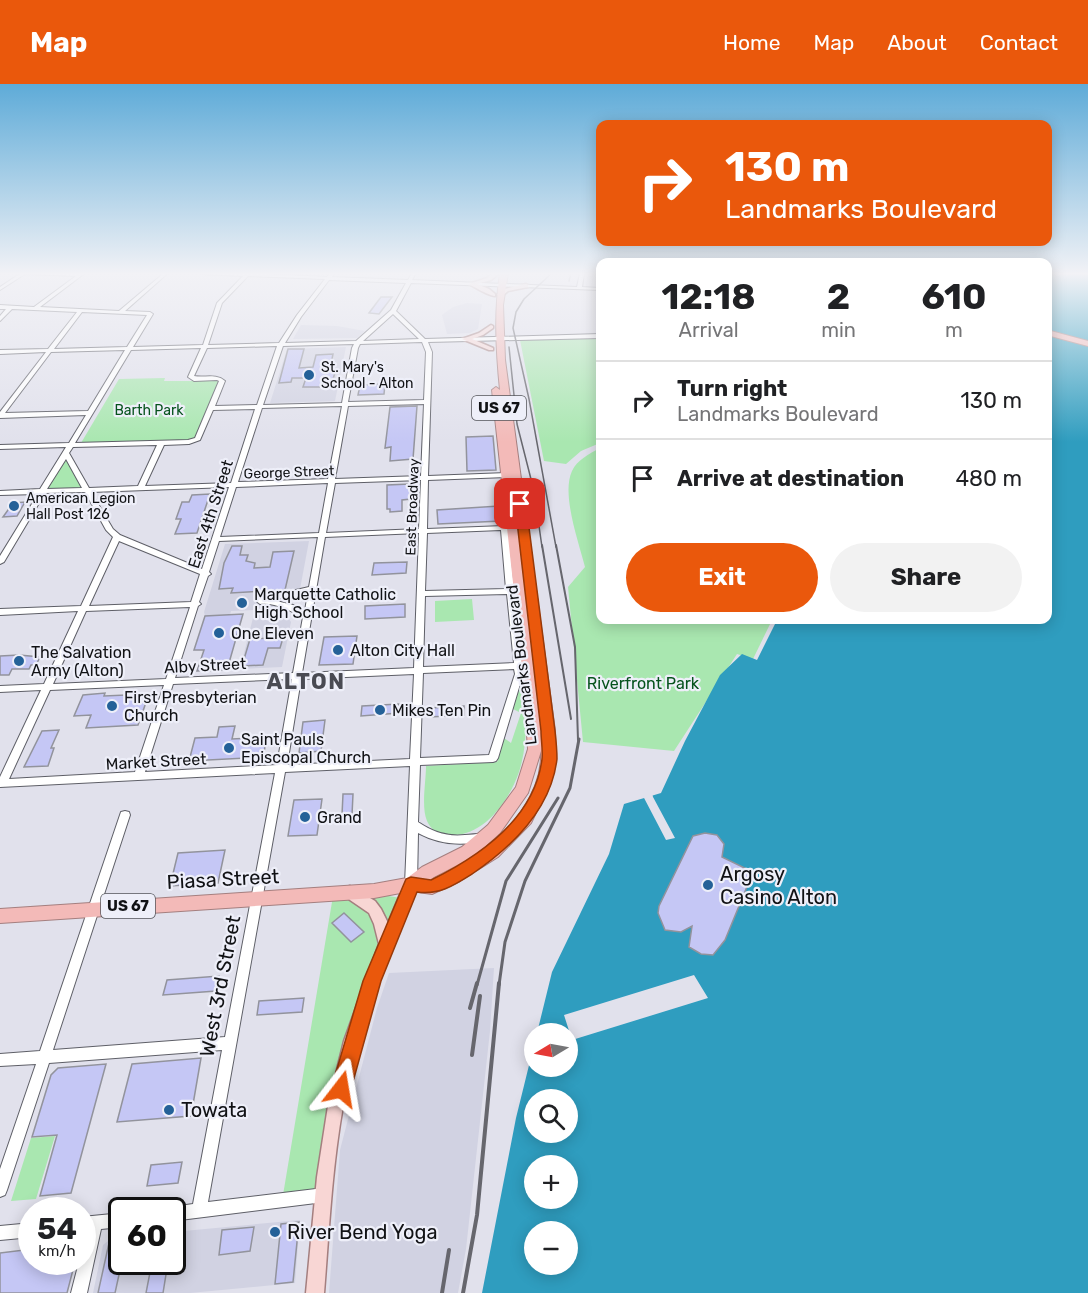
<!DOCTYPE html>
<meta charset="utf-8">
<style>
:root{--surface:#fff;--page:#f2f2f2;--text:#202124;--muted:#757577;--line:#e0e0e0;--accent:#ea580c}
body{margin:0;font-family:Rubik,sans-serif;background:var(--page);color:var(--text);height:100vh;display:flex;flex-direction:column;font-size:22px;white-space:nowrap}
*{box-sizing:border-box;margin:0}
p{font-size:20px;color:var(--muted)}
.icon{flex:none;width:33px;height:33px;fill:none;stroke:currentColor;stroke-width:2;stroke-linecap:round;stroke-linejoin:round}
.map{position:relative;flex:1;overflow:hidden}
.drawer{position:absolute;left:596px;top:174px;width:456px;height:366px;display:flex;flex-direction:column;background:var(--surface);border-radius:12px;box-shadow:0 3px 15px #0003}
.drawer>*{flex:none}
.top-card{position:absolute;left:596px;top:36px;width:456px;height:126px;border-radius:12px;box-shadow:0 3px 15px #0003;background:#ea580c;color:#fff;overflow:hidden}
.needle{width:39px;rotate:260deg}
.tools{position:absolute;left:524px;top:939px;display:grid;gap:12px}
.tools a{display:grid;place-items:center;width:54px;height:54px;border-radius:50%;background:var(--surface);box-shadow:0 3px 15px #0003;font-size:30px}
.speed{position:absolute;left:18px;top:1113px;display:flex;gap:12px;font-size:30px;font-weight:700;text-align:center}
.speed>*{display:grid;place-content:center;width:78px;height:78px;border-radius:50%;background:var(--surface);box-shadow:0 3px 15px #0003;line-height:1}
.speed small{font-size:15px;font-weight:400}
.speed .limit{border:3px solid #111;border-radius:9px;background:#fff;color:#111}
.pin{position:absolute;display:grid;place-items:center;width:51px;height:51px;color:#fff;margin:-26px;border-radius:12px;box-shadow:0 3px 9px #0006}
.me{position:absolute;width:66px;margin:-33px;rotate:14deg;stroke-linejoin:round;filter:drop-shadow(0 0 4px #0008)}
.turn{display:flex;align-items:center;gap:21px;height:126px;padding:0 30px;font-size:27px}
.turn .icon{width:78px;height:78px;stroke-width:2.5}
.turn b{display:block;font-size:42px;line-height:51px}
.eta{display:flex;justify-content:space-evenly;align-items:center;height:102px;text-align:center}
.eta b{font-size:36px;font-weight:700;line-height:42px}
.button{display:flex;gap:12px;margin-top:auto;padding:12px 30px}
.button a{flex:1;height:69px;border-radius:36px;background:var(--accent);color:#fff;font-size:24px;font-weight:700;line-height:69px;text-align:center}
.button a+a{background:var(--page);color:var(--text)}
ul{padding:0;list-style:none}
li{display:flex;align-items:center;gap:18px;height:78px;padding:0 30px;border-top:2px solid var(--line)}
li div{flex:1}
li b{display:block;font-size:22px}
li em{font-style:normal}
header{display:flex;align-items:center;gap:36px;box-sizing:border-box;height:84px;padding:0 30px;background:var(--accent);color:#fff}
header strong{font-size:28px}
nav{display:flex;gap:33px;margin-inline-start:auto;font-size:21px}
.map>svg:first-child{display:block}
.built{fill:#d1d2e2}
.green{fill:#a9e7b0}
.water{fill:#2f9dbf;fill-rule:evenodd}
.pier{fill:#e1e1ec}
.building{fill:#c5c7f5;stroke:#92939c;stroke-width:1.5}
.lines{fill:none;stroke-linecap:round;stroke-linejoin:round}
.minor-casing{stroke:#5e5f67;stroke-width:2}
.major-casing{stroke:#a47f7f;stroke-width:3}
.highway-casing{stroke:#a47f7f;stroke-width:2}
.minor{fill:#fff;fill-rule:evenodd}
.major{fill:#f8d6d4;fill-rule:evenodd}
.highway{fill:#f3bab8;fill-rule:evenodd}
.rail-far3{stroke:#66666d;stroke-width:1.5}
.rail-far2{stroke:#66666d;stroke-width:2}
.rail-far1{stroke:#66666d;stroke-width:3}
.rail{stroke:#66666d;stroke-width:4}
.route{fill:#ea580c;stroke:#983908;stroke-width:1.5}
.poi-dot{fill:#246198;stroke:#eeeff9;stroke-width:2}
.labels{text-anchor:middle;stroke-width:4.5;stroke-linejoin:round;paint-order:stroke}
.far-poi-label{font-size:14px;fill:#111215;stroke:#eeeff9;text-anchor:start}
.far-park-label{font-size:14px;fill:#06531d;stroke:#eeeff9}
.far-street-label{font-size:14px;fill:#111215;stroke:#eeeff9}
.shield{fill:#eeeff9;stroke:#535459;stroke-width:1.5}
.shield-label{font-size:15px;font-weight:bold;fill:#111215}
.street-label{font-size:16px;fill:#111215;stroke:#eeeff9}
.poi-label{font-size:16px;fill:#111215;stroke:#eeeff9;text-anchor:start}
.park-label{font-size:16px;fill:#06531d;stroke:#eeeff9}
.near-poi-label{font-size:20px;fill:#111215;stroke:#eeeff9;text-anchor:start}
.near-street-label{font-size:20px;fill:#111215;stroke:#eeeff9}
.district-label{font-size:22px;font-weight:bold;letter-spacing:1.5px;fill:#4a4b53;stroke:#eeeff9}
</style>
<header>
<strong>Map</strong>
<nav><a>Home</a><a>Map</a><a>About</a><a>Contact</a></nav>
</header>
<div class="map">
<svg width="1088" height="1209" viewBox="0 0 1088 1209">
<rect width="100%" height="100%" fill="#e1e1ec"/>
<path class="built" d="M467 219 482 220 478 245 470 249 447 250 442 231 453 223Z
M301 241 337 242 365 247 357 254 293 255Z
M346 263 335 317 270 319 287 265Z
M309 457 300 505 279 512 275 527 286 531 291 538 282 583 240 585 255 526 231 527 230 531 205 532 204 528 225 460Z
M494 884 490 947 466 1165 458 1209H329L340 1066 377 924 389 889Z
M300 1136 295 1199 190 1209H93L103 1161 112 1154 121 1153 122 1178H172L173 1148Z"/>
<path class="green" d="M600 254V359L581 367 566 380 544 377 520 256Z
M165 294 164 297H219L196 353 189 357 81 359 119 295Z
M600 364V536H772L753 575 737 570 674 667 583 658 568 503 585 483C579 459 561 410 572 387 577 376 589 370 600 364Z
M65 372 83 405 46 407Z
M472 515 474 536 435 538V517Z
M523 593C526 625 529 657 519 688 509 717 483 754 449 751 439 751 431 746 427 737 421 723 426 698 426 682L497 678 504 654 511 659 521 629 513 625Z
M377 810 401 814 372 883 319 1107 283 1111 333 812Z
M55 1052 36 1115 11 1117 31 1054Z"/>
<path class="water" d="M1047 189H1088V1209H482L516 1034 534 961V982H567V950L537 949 552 888 609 770 624 720 661 709 685 657 720 591 742 570 757 576 777 536H1047ZM534 1016H567V1048H534ZM534 1082H567V1114H534ZM534 1148H567V1180H534Z"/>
<path class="pier" d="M652 709 653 713 675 754 666 756 643 712Z
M694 891 708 914 572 956 564 931Z"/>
<path class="building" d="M381 213H392L379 230 369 229Z
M288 265H304L299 284 313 283 316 271 333 270 330 285 335 288 331 303H303L306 294H292L291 298 279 299Z
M385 300 384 310 358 311 360 301Z
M417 322 413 375 390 377 391 363 385 364 390 323Z
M493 352 496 386 467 387 466 353Z
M410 400 411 415 402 416V427L390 428V425H387V401Z
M210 410 197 449 175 450 181 435H176L182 418H189L192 411Z
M25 418 17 432 3 433 13 419Z
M499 422 501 437 438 440 437 426Z
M232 462H242L240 471H248L246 477 255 479 254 484 270 483 273 468 294 467 285 506 231 509 233 504 219 505 224 479Z
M407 478 406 489 372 491 374 479Z
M405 520V533L365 535V522Z
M243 530 227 586 197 587 204 566H194L205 532Z
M357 552 353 580 319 581 324 553Z
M274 554H283L280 564H268L263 581 242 582 250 555Z
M19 571 40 573 36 581H31L29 585H12L9 591H0V572Z
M105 609 104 612 149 610 138 641 86 644 91 631 74 632 83 611Z
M399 620V629L361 632 362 622Z
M464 622V631L430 633V624Z
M325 636 321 667 299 669 303 638Z
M235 642 232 655 267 653 263 673 189 677 195 654 217 653 219 643Z
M59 646 51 664H54L48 682 24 683 42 647Z
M343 710H353L352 731H342Z
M322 715 317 751 288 752 294 716Z
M705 749 717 751 724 760 722 773 753 788 725 856 713 871 701 870 689 863 692 842 681 848 665 846 658 829 659 822 693 752Z
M225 766 218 799 170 802 178 769Z
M344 829 364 848 351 858 332 839Z
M219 892 216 907 163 911 167 896Z
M304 914 302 928 257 931 259 917Z
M201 974 191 1032 117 1038 132 980Z
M106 980 71 1109 40 1112 57 1051 32 1053 51 991 58 984Z
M182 1078 178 1099 147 1102 151 1081Z
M299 1138 293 1198 275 1200 281 1140Z
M254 1143 250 1167 219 1171 222 1146Z
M122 1158V1177L115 1209H98L109 1159Z
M32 1165V1178H75L67 1209H0V1169Z
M152 1178H168L163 1209H146Z"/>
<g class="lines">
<defs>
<path id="minor" d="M21 189H85L40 223 119 227 164 189H168L125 227 150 228 153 230 133 263 203 261 217 219 243 192 201 190 199 189H251L327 193 330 189H334L332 193 408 196 412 189H416L412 196 577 203 580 189H584L582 203 600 204V206L411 199 396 227 425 255 600 250V254L428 258 432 268 428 392 507 389 510 391 507 393 428 396 427 445 504 442 508 444 514 505 516 507 515 509 523 590 498 674 496 677 493 678 420 681 418 738C433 748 447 753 465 751 472 751 478 749 485 750L486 753 485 756C462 763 439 760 418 749L417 800 415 803 411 805 407 803 405 800 410 682 285 688 208 1118 324 1104 329 1106 331 1111 329 1116 324 1118 172 1137V1126H166L167 1125 172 1123 193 1120 222 966 49 979 7 1106 5 1111 0 1113V1085L36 980 0 982V970L40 967 121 728 125 727 129 728 130 731 53 966 225 953 275 689 0 703V693L41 606 0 608V602L44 600 78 527 0 531V525L81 522 113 453 106 446 85 408 45 409 4 478 0 480V472L38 410 0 411V407L40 405 66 363 0 365V361L69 359 86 331 0 334V328L46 268 0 270V266L48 265 77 228 12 225 0 237V232L6 225H0V221L34 223 76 192 25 190 0 206V203ZM248 192 325 195 297 231 279 259 208 261 222 219ZM329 196 406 199 391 226 356 257 285 259 301 233ZM82 228 147 231 127 263 54 265ZM393 230 419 255 363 257ZM422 258 426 268 424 316 348 318 358 264 360 260ZM354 260 352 264 342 319 263 321 283 262ZM277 262 257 321 215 322 225 297C216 289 205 294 194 292L207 264ZM201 264 188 293 194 297 217 296 219 297 195 354 188 356 75 359 131 266ZM125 266 88 327 5 329 51 268ZM424 320 421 392 335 395 348 322ZM342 322 328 395 238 398 262 324ZM255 325 231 399 145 402 164 361 189 360 200 356 213 326ZM157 361 138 402 89 404 69 369 73 363ZM66 375 82 404 47 405ZM421 396 419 445 326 449 335 399ZM328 399 319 449 220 453 236 403ZM229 403 202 485 120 451 113 445 91 408ZM501 446 506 505 425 507 427 449ZM419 449 414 584 302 589 325 453ZM318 453 309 503 257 515 256 517 260 520C274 518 291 527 303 533L293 589 175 594 198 522 201 520 199 518 208 492 211 490 209 488 219 457ZM119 457 200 490 191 518 89 522ZM308 508 305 527 293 521 272 516ZM507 510 514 579 423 583 425 512ZM190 523 166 595 53 600 86 527ZM514 585 515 590 489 671 420 674 423 589ZM414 590 410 675 287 681 301 595ZM292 595 277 681 145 688 173 600ZM164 601 135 688 9 695 50 606Z
M122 1129V1143L101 1145 87 1209H71L79 1178H82V1161L86 1147H82V1133Z
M32 1139V1153L0 1156V1142Z"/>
<path id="major" d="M493 189 498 190 491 196 477 200 489 205 495 210V212C490 212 474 203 469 200L487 194Z
M526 200 528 201V203L508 207 502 212 497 211 504 205Z
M491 241 493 242V244L483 251 472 255 493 264V266H489L462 255 479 249Z
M411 795 416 796 417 800C387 872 358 945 343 1022 332 1083 329 1147 324 1209H306L317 1093 328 1022 344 957 379 860 374 840 369 829 350 816 344 808 345 804 350 802 375 817 381 825 388 839 406 796Z"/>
<path id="highway" d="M500 189H508L503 221 505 276 555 647 556 675 550 699 531 739 498 773 460 797 432 810 411 807 374 814 0 839V825L374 800 407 794 422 783 462 763 488 741 516 703 528 665 522 581 492 306 496 303 500 306C496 266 494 228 500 189ZM541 667C543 708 511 748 479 768L500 749 528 709ZM461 779 430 796 434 793Z
M1047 246 1088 257V262L1047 251Z"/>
</defs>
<use href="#minor" class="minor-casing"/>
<use href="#major" class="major-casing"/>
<use href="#highway" class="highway-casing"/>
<use href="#minor" class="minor"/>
<use href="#major" class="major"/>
<use href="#highway" class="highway"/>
<path class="rail-far3" d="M552 189 524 215 516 228 513 244 529 315 556 463
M569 197 571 189
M509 263 517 340 534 407 542 463"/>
<path class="rail-far2" d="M542 461 571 635
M556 461 575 563 578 656"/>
<path class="rail-far1" d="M477 901 506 797 558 714
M499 901 505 858 525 797 570 704 579 655"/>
<path class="rail" d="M470 924 477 899
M472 971 480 912
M442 1209 449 1166
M463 1209 477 1131 499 899"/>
</g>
<linearGradient id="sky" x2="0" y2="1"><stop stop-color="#5eabd8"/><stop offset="0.53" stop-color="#f2f2f6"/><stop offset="1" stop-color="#f2f2f6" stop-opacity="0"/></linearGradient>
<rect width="1088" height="358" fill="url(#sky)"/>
<path class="route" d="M520 417 526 420 555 647C556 656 557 666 557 675 551 726 512 763 472 790 453 802 439 811 417 808L381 897 351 1005 348 1012 341 1015 334 1012 331 1005 363 897 406 795 411 793 431 796C480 772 535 733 542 675 543 666 541 656 541 647L515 420Z"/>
<g class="poi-dot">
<circle cx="309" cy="291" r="6"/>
<circle cx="14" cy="422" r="6"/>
<circle cx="242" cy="519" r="6"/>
<circle cx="219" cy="549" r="6"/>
<circle cx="338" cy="566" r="6"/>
<circle cx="19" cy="577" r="6"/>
<circle cx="112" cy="622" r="6"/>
<circle cx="380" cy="626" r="6"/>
<circle cx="229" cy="664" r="6"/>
<circle cx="305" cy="733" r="6"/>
<circle cx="708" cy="801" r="6"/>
<circle cx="169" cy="1026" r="6"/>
<circle cx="275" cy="1148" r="6"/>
</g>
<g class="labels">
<g class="far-poi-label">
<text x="321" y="288">St. Mary's<tspan x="321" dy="16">School - Alton</tspan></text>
<text x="26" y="419">American Legion<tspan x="26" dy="16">Hall Post 126</tspan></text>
</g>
<g class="far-park-label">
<text x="149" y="331">Barth Park</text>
</g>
<g class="far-street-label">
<text transform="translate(289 388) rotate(-2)" y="5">George Street</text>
<text transform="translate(412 423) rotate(-88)" y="5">East Broadway</text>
</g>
<g class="shield">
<rect x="472" y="312" width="54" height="24" rx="4.5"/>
<rect x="101" y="810" width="54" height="24" rx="4.5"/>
</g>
<g class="shield-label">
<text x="499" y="329">US 67</text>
<text x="128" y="827">US 67</text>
</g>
<g class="street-label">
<text transform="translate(210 430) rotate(-72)" y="6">East 4th Street</text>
<text transform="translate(205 581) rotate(-3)" y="6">Alby Street</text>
<text transform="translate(521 581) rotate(-97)" y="6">Landmarks Boulevard</text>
<text transform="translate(156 677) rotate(-3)" y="6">Market Street</text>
</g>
<g class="poi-label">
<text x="254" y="516">Marquette Catholic<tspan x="254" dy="18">High School</tspan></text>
<text x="231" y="555">One Eleven</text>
<text x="350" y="572">Alton City Hall</text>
<text x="31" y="574">The Salvation<tspan x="31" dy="18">Army (Alton)</tspan></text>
<text x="124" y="619">First Presbyterian<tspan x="124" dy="18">Church</tspan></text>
<text x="392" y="632">Mikes Ten Pin</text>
<text x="241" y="661">Saint Pauls<tspan x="241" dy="18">Episcopal Church</tspan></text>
<text x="317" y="739">Grand</text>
</g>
<g class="park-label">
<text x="643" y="605">Riverfront Park</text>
</g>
<g class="near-poi-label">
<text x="720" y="797">Argosy<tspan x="720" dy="23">Casino Alton</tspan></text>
<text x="181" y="1033">Towata</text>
<text x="287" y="1155">River Bend Yoga</text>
</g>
<g class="near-street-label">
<text transform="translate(223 795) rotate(-3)" y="7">Piasa Street</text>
<text transform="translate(220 902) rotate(-79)" y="7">West 3rd Street</text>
</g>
<g class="district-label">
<text x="306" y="605">ALTON</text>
</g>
</g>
</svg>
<div class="tools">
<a><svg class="needle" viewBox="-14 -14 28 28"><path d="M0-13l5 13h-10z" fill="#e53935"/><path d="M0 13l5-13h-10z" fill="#757577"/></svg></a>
<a><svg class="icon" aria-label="search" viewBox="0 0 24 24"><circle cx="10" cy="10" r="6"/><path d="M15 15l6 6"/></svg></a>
<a>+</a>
<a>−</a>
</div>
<div class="speed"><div>54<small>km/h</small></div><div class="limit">60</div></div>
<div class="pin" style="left:520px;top:420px;background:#d93025"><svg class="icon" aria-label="arrive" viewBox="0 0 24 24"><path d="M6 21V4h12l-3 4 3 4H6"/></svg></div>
<svg class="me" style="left:341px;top:1005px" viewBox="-20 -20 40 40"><path d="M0-17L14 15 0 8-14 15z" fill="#ea580c" stroke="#fff" stroke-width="4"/></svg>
<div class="top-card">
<div class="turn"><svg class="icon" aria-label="right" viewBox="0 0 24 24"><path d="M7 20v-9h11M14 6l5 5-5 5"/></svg><div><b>130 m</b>Landmarks Boulevard</div></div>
</div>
<section class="drawer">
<div class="eta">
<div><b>12:18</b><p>Arrival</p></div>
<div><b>2</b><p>min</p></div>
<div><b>610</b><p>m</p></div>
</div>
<ul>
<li><svg class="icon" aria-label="right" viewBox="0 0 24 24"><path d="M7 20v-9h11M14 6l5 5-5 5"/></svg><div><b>Turn right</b><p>Landmarks Boulevard</p></div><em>130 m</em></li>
<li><svg class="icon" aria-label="arrive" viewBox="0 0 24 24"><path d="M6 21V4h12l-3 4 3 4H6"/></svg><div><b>Arrive at destination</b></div><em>480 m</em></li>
</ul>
<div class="button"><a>Exit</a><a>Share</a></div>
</section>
</div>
